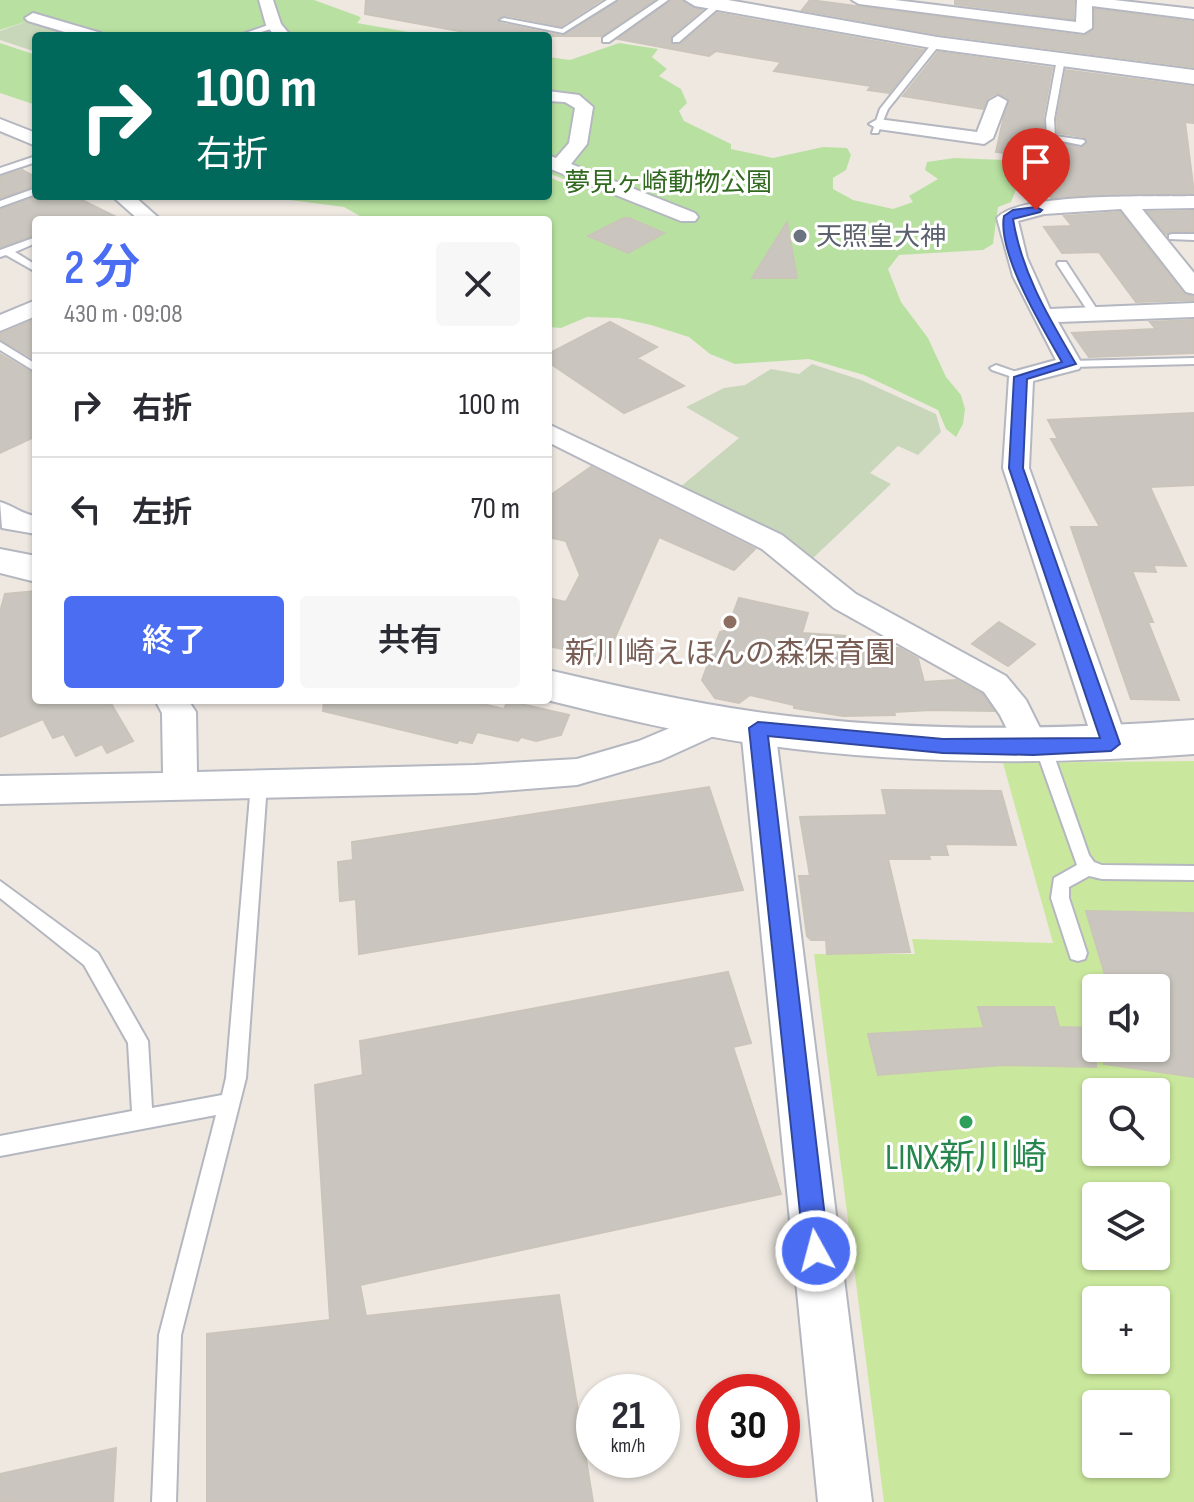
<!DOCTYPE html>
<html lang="ja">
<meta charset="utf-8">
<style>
:root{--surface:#fff;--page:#f7f7f7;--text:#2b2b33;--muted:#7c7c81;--line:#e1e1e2;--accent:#4a6df2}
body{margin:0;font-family:"Sofia Sans Condensed","Noto Sans JP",sans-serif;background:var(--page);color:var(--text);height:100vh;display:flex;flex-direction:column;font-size:30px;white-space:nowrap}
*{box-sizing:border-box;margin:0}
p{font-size:26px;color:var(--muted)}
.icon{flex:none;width:44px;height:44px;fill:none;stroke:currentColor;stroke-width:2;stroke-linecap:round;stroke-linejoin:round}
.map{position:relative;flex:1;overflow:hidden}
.drawer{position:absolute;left:32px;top:216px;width:520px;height:488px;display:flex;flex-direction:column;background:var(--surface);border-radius:8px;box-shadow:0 2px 6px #0004}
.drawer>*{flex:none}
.hud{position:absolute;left:32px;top:32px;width:520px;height:168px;border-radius:8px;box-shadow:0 2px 6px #0004;background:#00695c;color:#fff;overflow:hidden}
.fabs{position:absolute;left:1082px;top:974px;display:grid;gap:16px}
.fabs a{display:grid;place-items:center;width:88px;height:88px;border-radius:8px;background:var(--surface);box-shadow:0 2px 6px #0004;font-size:40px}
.speed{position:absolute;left:576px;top:1374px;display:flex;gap:16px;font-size:40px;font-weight:700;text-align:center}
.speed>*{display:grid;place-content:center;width:104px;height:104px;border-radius:50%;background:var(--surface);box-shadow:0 2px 6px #0004;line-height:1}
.speed small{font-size:20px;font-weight:400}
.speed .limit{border:12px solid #d22;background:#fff;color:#111}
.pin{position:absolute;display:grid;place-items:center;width:68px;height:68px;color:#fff;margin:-82px -34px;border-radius:50% 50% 50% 0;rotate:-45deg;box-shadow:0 0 8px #0007}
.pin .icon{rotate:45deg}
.me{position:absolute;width:88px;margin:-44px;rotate:353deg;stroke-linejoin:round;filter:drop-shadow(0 0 6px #0008)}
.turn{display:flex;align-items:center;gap:28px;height:168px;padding:0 32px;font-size:36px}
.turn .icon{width:104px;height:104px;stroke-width:2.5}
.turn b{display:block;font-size:56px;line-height:68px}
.round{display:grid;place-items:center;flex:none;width:84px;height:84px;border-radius:8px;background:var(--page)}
.overview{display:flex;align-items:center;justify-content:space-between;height:136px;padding:0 32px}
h1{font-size:48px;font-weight:600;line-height:60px;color:var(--accent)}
.action{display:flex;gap:16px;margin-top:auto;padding:16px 32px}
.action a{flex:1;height:92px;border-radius:8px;background:var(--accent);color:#fff;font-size:32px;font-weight:600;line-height:92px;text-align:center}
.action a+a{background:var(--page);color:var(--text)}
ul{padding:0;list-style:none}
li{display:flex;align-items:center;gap:24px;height:104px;padding:0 32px;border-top:2px solid var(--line)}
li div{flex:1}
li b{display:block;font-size:30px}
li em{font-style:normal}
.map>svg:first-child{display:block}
.green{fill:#b8e1a1}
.cemetery{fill:#c8d7b9}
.pitch{fill:#cae89d;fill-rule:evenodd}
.building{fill:#cac6bf;stroke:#cac4ba;stroke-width:2}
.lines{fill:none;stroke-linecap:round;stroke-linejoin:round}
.lane-casing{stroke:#b4b7c0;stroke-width:4}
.street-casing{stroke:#b4b7c0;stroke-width:4}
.secondary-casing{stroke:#b4b7c0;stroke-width:4}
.lane{fill:#fff;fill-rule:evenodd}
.street{fill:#fff;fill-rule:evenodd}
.secondary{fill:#fff;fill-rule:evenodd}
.route{fill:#4a6df2;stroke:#30479d;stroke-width:2}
.worship-dot{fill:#6b7280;stroke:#fff;stroke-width:3}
.education-dot{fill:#8d6e63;stroke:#fff;stroke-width:3}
.leisure-dot{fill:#2e9e5b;stroke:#fff;stroke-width:3}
.labels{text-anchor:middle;stroke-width:6;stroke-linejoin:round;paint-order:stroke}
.far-park-label{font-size:26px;fill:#30691f;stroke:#fff}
.far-worship-label{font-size:26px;fill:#5b616d;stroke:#fff;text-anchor:start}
.education-label{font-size:30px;fill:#785e54;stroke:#fff}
.near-leisure-label{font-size:36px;fill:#27864d;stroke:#fff}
</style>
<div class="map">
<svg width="1194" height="1502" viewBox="0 0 1194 1502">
<rect width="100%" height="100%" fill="#eee8e1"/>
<path class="green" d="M0 0H314L358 16 361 18 357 23 431 36H85L31 20 0 30Z
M0 43 36 55V105L0 93Z
M619 43 658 49 652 57 667 69 659 76 681 89 687 103 679 111 684 121 731 144V149L773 158 823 147 847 148 851 155 846 170 833 178V189L853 200 893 209 913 202 909 196 938 179 925 170 927 162 954 158 1032 161 1033 168 1023 173 1011 202 998 207 993 244 983 250 899 255 888 269 901 302 928 338 946 377 961 395 965 409 963 424 956 437 946 429 938 410 864 375 809 359 735 364 710 354 689 337 651 325 619 318 587 317 561 328 548 327V220H367L344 207 260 196H548V177L566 184 574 183 548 173V57L570 60Z"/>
<path class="cemetery" d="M31 20 83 36H36V52L0 40V31Z
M812 364 861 380 936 414 941 432 918 455 898 446 870 473 891 484 811 560 679 488 739 438 686 407 724 388 745 385 771 369 799 374Z"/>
<path class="pitch" d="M1194 761V1502H884L814 954H915L912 939 1053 943 1003 763ZM1096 988H1156V1048H1096ZM1096 1092H1156V1152H1096ZM1096 1196H1156V1256H1096ZM1096 1300H1156V1360H1096ZM1096 1404H1156V1464H1096Z"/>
<path class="building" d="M366 0H601L561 26 505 15 497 19 499 23 562 36 619 0H654L601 36H486L365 14Z
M671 0H682L702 10 671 36 673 45 681 44 717 13 923 50 889 93 868 90 871 86 774 71 781 62 716 51 709 56 618 39Z
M810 0 1084 36 1095 28V9L1194 22V67L937 34 802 10Z
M955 0H1074L1073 19 955 4Z
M938 52 1052 68 1043 118 1044 138 1080 148 1088 143 1084 137 1058 133 1057 119 1066 70 1194 87V123L1185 122 1194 193 1051 198 1019 155 996 152 1008 98 997 93 988 98 983 109 903 96Z
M22 170 36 177V185L0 198V177Z
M38 196H74L122 220H36V234L0 247V210Z
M1194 211V231H1172L1166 234 1148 212Z
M1120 212 1184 294 1194 297V300L1136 302 1099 252 1062 253 1044 227 1072 226 1064 216Z
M624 218H629L664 233 628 253 588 236Z
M787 222 797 278H752Z
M36 319V360L0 339V334Z
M1194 320V353L1089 357 1072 333 1156 329 1150 322Z
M610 322 657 347 637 358 684 386 624 413 548 362V354Z
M0 354 36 375V436L0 453Z
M1194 413V485L1150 487 1186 566 1153 565 1156 572 1132 571 1153 622H1148L1179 700 1131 699 1071 527H1100L1051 439H1058L1048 420Z
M591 467 755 549 734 570 659 537 606 658 548 646V598L566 602 580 575 566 541 548 537V497Z
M36 591V700H109L133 741 107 753 102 744 76 756 64 734 53 738 43 719 0 737V612L5 594Z
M739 598 808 613 802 633 847 636 848 643 862 644V647L899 648 918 659 924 682 956 680 982 694 994 711 931 710 894 712 895 715 843 716 794 708V705L750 695 739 703 715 698 702 680 720 632 727 630Z
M999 622 1035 644 1008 666 972 644Z
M324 700H465L504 709 508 701 569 715 561 735 536 741 521 737 518 741 477 732 472 743 459 740 457 743 323 711Z
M709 787 743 890 359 954 356 899 340 901 338 862 353 860 352 842Z
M882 790 1001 791 1016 845 945 844 948 855H929L930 859H888L910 952 827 954 826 940H811L807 936 799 876H810L800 817 887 815Z
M1086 911 1194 913V1077L1104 1064 1105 1048H1156V988H1109Z
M728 972 751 1043 733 1047 781 1194 360 1285 366 1316 559 1295 593 1502H207V1334L330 1320 315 1085 363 1075 360 1041Z
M978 1007H1054L1059 1027 1096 1028V1067L1003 1065 878 1075 868 1034 984 1028Z
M116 1448 113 1502H0V1474Z"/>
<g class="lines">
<defs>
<path id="lane" d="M607 0H616L563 33 500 20 504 18 562 29Z
M659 0H668L609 42H603V38Z
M715 3 722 5 679 42H673V38Z
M274 23 277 27 248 36H237Z
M934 41 941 43 888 109 878 133H872L880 109Z
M1061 57 1065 59 1054 119 1055 136 1084 140 1085 142 1081 145 1047 138 1046 119 1057 59Z
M36 156V162L0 174V168Z
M36 188V194L0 207V201Z
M1172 234H1194V240L1169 239V235Z
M36 237V243L15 252 36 265V272L6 255 0 257V250Z
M1058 262H1066L1100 314 1099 316H1091L1057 264Z
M0 342 36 364V372L0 350Z
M1194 358V364L1070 367 1064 364 1070 361Z
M996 365 1025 375 1027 377 1021 380 992 370 990 368Z
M1043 741 1049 743 1051 747 1089 855 1094 862 1102 865 1194 866V880L1102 879 1089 876 1069 887V898L1087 953 1085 959 1078 961 1071 959 1069 953 1051 898 1054 878 1077 865 1035 747 1037 743Z
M259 778 265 779 267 784 246 1078 181 1335 176 1502H152L159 1335 216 1115 0 1156V1136L132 1111 128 1043 84 965 0 898V881L98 953 148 1041 152 1108 222 1095 226 1078 251 784 253 779Z"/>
<path id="street" d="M259 0H273L281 24 291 36H275L266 25Z
M852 0H895L1076 22 1077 0H1114L1194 9V19L1092 6V28L1084 33 859 4Z
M33 13 101 33 103 36H78L28 21 25 18Z
M548 91 579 95 593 107 587 144 571 164 695 213 698 217 695 221H681L548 168V155L556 158 569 143 575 108 565 102 548 101Z
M998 96 1007 101 993 138 984 144 878 129 869 124 878 119 977 132 989 101Z
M0 119 36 133V146L0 131Z
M112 196H134L161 220H139Z
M1194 196V208L1142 209 1194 273V294L1186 292 1121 209 1044 214 1018 221 1027 258 1050 309 1194 303V317L1058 322 1082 364 1079 369 1033 381 1029 468 1128 744 1123 753 1111 757 1099 753 1094 744 1003 468 1009 377 1012 372 1056 360 1013 276 997 218C1018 192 1157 197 1194 196Z
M36 300V316L0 331V315Z
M548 424 782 535 856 594 1006 676 1026 700 1050 748 1045 757 1033 761 1021 757 1000 715 984 692 834 608 762 549 548 442Z
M0 502C14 506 21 514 36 516V534L2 528Z
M155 700H188L196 712 197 772 475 765 577 759 639 741 715 709 727 712 732 721 727 730 661 760 577 785 475 793 0 804V776L163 773 162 713Z
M758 715 770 719 775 728 872 1502H818L741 728 746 719Z"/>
<path id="secondary" d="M685 0H728L937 37 1194 70V84L937 49 695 6Z
M0 549 36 556V582L0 573Z
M548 670C617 686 686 702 757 712 902 732 1048 731 1194 720V754C1048 765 902 765 756 744 686 734 616 717 547 700Z"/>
</defs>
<use href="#lane" class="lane-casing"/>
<use href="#street" class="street-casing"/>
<use href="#secondary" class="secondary-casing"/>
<use href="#lane" class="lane"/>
<use href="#street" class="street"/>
<use href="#secondary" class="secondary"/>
</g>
<path class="route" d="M1036 207 1042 210 1040 212 1013 219C1022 274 1049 318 1076 364L1027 379 1023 468 1120 744 1111 751 1033 755 943 753 768 736 829 1251 825 1260 816 1263 807 1260 804 1251 749 728 758 722 943 739 1100 738 1009 468 1014 377 1062 362C1043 329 997 253 1004 216L1013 210Z"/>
<circle class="worship-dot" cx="800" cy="236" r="8"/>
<circle class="education-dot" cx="730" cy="622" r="8"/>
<circle class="leisure-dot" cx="966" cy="1122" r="8"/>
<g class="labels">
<g class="far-park-label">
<text x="668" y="191">夢見ヶ崎動物公園</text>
</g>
<g class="far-worship-label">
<text x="816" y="245">天照皇大神</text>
</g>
<g class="education-label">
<text x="730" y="663">新川崎えほんの森保育園</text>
</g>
<g class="near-leisure-label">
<text x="966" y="1169">LINX新川崎</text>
</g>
</g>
</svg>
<div class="fabs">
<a><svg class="icon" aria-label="sound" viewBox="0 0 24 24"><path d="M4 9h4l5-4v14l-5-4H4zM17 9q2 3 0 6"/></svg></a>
<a><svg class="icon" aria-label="search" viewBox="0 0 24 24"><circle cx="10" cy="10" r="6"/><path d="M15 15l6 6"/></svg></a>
<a><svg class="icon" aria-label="layers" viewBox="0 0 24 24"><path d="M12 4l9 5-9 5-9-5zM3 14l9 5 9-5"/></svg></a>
<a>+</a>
<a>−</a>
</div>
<div class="speed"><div>21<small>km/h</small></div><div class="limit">30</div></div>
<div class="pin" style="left:1036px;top:210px;background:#d93025"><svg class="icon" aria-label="arrive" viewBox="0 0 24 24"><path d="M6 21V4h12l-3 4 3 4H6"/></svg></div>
<svg class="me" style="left:816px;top:1251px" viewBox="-20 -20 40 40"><circle r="17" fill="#4a6df2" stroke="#fff" stroke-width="3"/><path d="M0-11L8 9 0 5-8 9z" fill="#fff"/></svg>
<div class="hud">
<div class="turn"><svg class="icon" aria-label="right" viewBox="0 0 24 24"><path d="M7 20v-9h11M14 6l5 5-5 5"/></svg><div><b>100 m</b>右折</div></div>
</div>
<section class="drawer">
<div class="overview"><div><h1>2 分</h1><p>430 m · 09:08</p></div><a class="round"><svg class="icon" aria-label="close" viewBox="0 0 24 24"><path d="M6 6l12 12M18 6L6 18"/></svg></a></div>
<ul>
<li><svg class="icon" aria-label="right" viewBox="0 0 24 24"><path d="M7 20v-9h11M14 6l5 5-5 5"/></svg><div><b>右折</b></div><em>100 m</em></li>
<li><svg class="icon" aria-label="left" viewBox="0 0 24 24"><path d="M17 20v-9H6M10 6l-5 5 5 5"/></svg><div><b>左折</b></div><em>70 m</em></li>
</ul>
<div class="action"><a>終了</a><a>共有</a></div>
</section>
</div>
